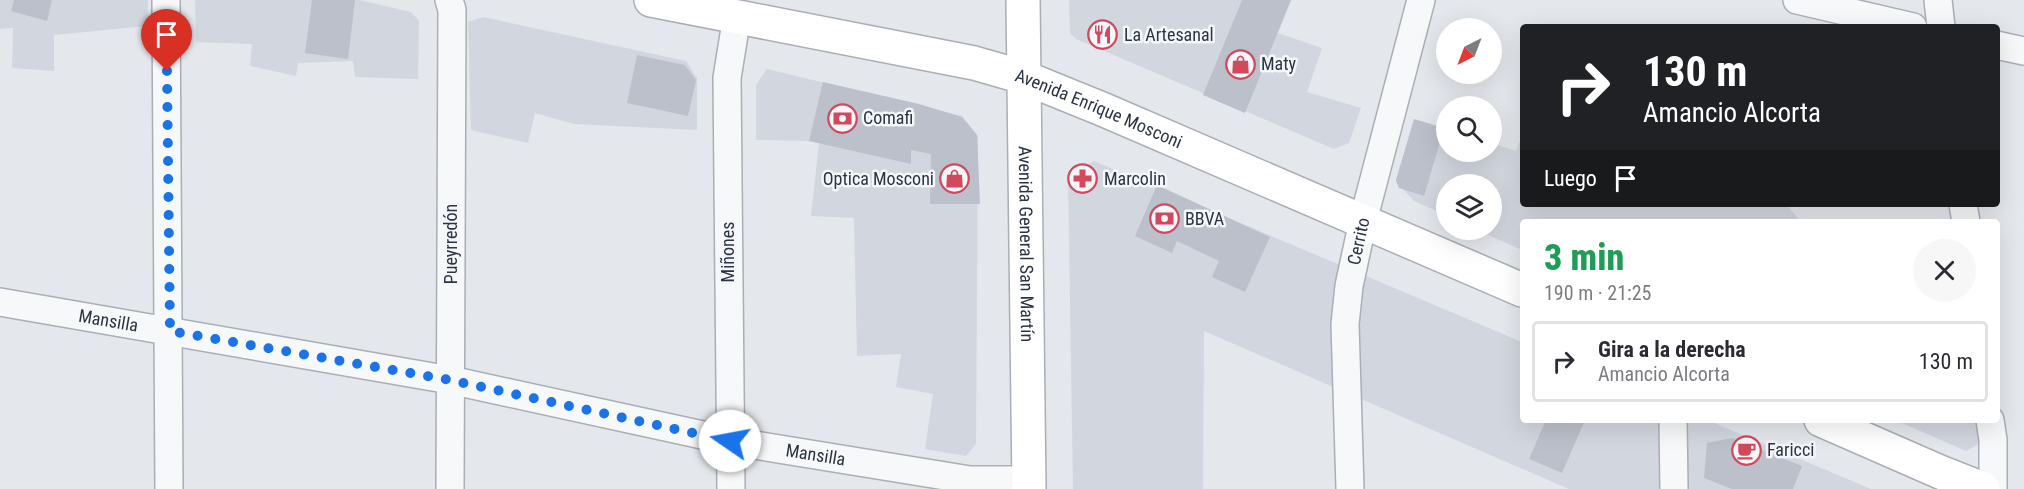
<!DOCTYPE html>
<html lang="es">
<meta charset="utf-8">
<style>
:root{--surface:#fff;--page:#f7f7f7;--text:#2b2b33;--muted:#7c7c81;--line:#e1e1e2}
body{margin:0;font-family:"Roboto Condensed",sans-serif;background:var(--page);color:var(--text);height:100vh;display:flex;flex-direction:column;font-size:22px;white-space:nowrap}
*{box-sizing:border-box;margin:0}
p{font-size:20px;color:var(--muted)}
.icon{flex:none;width:33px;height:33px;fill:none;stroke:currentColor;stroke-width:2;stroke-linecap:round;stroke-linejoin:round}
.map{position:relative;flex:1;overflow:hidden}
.side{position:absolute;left:1520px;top:219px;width:480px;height:204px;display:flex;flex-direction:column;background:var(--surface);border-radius:6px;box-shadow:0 6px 24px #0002}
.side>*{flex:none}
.banner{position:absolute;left:1520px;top:24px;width:480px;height:183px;border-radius:6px;box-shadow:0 6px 24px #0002;background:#202124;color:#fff;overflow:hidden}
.needle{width:39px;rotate:222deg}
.tools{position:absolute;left:1436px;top:18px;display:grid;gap:12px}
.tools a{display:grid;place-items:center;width:66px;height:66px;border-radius:50%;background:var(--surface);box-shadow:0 6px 24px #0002;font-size:30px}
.pin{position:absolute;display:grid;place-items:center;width:51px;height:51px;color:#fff;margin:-62px -26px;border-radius:50% 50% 50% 0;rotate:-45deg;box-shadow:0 0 6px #0007}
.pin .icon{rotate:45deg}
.me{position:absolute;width:66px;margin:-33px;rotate:282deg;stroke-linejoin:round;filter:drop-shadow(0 0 4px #0008)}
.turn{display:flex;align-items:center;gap:21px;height:126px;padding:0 24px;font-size:27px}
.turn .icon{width:78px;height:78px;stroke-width:2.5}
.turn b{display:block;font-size:42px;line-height:51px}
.then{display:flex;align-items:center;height:57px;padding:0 24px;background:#0003;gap:12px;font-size:22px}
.round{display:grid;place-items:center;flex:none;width:63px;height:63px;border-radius:32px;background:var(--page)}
.head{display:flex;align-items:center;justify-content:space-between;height:102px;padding:0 24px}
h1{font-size:36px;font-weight:800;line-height:45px;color:#1e9e55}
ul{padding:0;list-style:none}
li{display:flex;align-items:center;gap:18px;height:81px;margin:0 12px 9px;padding:0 12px;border:3px solid var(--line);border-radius:6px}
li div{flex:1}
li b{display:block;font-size:22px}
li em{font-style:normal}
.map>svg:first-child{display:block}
.built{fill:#d2d6de}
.building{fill:#bbc0ca}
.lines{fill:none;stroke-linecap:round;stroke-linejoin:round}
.street-casing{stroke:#a9aeb7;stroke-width:30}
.secondary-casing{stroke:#a9aeb7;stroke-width:36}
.street{stroke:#f7f8fa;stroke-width:27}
.secondary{stroke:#fff;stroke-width:33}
.route{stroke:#1a73e8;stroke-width:10;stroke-dasharray:0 18}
.labels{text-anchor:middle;stroke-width:5;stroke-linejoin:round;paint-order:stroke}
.poi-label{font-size:18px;fill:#2b3445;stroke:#f4f6f9;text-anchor:start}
.street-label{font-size:18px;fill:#2b3445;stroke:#f4f6f9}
</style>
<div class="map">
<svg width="2024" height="489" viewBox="0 0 2024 489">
<rect width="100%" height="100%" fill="#e4e7ec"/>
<path class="built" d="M0 0H148L147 26 54 35V71L12 68 13 28 0 29Z
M195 0H359L411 12 419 21 418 79 355 77 353 61 298 63 296 76 250 66 252 44 196 42Z
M1069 0H1291L1278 33 1322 48 1307 92 1361 108 1349 143 1334 149 1076 39 1070 33Z
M483 17 686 61 697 78V130L574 124 535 113 528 143 471 130 468 22Z
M767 69 962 116 978 136 976 444 966 456 925 449 933 394 896 387 901 354 857 356 854 218 811 216 819 143 809 141 756 140V85Z
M1414 119 1446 129V152H1491V143L1516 151 1522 135V204H1786L1801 222H1522V250L1477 230H1491V184H1446V215L1414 201 1396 182Z
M1094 161 1522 342V420H1707L1871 489H1569L1204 331 1203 489H1073L1068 175Z
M1895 420H1979L1981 437 1977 445 1966 451Z"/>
<path class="building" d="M14 0H52L47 21 11 11Z
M312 0H355L348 59 305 53Z
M1242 0H1291L1245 113 1203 95Z
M637 55 685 65 696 80 688 116 627 103Z
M823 82 919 104 962 117 977 135 980 204H930L931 154 911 150V164L809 141Z
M1414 119 1444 128 1424 196 1399 188 1396 180Z
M1157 185 1270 237 1245 292 1212 277 1219 261 1177 241 1172 253 1135 236Z
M1546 420H1585L1562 473 1529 459Z
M1732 438 1802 466 1793 489H1732L1704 478 1707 443Z"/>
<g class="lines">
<defs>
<g id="street">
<path d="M166 0 169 489"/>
<path d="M449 0 452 10 450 489"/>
<path d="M1797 0 1913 27"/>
<path d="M1938 0 1941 27"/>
<path d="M1996 45 2024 51"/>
<path d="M1963 204 1966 222"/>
<path id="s1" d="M0 302 450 380 730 441 970 480H1029"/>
<path d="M1673 420 1674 489"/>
<path d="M1990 420 1993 440V489"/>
<path d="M731 489 727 78 737 16"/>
<path id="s2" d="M1350 489 1345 324 1349 286 1363 221 1421 0"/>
</g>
<g id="secondary">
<path id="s3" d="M651 0 974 63 1023 77 1102 109 1522 290"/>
<path id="s4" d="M1023 0 1029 489"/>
<path d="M1821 420 1940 472 1983 489"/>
</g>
</defs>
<use href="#street" class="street-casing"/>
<use href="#secondary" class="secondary-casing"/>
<use href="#street" class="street"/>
<use href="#secondary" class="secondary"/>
</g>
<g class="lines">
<path class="route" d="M167 71 170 331 450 380 730 441"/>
</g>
<defs>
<symbol id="restaurant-ring" viewBox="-11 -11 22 22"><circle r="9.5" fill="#f4f6f9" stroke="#d1495b" stroke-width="1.5"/><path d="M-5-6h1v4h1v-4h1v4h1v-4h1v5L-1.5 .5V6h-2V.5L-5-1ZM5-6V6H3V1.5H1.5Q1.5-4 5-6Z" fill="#d1495b"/></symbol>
<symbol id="shop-ring" viewBox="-11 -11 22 22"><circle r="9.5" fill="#f4f6f9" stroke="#d1495b" stroke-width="1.5"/><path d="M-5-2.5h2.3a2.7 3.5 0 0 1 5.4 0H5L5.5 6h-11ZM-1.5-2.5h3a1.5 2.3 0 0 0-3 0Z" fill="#d1495b"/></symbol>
<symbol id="bank-ring" viewBox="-11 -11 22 22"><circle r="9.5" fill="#f4f6f9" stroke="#d1495b" stroke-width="1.5"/><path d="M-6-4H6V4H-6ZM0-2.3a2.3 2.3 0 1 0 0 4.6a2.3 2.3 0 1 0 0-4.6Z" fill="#d1495b"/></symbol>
<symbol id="pharmacy-ring" viewBox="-11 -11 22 22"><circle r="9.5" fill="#f4f6f9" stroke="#d1495b" stroke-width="1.5"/><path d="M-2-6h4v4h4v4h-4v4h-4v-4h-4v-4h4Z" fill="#d1495b"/></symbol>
<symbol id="cafe-ring" viewBox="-11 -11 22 22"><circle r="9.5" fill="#f4f6f9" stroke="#d1495b" stroke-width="1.5"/><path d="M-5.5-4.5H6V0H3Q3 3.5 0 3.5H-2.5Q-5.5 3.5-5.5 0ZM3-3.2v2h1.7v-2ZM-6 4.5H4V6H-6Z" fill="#d1495b"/></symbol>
</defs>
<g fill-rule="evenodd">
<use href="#restaurant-ring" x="1086" y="18" width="33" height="33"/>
<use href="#shop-ring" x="1224" y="48" width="33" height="33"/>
<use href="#bank-ring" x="826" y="102" width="33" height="33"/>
<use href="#shop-ring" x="938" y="162" width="33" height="33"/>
<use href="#pharmacy-ring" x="1066" y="162" width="33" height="33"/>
<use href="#bank-ring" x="1148" y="202" width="33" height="33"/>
<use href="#cafe-ring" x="1730" y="434" width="33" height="33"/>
</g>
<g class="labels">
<g class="poi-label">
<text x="1124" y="41">La Artesanal</text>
<text x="1261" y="70">Maty</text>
<text x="863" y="124">Comafi</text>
<text x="934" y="185" text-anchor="end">Optica Mosconi</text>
<text x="1104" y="185">Marcolin</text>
<text x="1185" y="225">BBVA</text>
<text x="1767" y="456">Faricci</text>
</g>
<g class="street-label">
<text dy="6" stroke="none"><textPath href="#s3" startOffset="462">Avenida Enrique Mosconi</textPath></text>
<text dy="6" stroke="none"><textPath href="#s2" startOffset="249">Cerrito</textPath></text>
<text transform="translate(451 244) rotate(-90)" y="6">Pueyrredón</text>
<text dy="6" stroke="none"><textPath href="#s4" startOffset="244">Avenida General San Martín</textPath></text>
<text transform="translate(728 252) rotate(-90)" y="6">Miñones</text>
<text dy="6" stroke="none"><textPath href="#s1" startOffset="110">Mansilla</textPath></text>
<text dy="6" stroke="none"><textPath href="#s1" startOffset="830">Mansilla</textPath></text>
</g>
</g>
</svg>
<div class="tools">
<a><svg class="needle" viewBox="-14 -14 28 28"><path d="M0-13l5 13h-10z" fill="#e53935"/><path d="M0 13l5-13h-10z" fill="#7c7c81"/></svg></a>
<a><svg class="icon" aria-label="search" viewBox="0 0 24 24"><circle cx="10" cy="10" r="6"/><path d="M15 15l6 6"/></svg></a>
<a><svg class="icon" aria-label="layers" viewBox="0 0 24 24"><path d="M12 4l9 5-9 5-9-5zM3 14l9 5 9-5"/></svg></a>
</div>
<div class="pin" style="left:167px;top:71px;background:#d93025"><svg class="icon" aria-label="arrive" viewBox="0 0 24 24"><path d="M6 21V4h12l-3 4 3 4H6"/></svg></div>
<svg class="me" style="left:730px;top:441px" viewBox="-20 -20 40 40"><circle r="19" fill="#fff"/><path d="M0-13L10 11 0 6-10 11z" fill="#1a73e8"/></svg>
<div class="banner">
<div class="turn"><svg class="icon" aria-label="right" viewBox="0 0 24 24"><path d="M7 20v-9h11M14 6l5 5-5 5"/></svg><div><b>130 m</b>Amancio Alcorta</div></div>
<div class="then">Luego<svg class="icon" aria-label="arrive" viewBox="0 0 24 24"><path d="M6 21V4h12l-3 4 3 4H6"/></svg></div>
</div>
<section class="side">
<div class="head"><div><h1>3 min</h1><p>190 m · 21:25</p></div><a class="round"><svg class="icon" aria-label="close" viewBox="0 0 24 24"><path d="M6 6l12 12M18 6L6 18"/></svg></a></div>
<ul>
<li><svg class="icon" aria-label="right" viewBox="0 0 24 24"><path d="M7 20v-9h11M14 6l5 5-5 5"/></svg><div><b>Gira a la derecha</b><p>Amancio Alcorta</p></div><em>130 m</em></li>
</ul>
</section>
</div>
